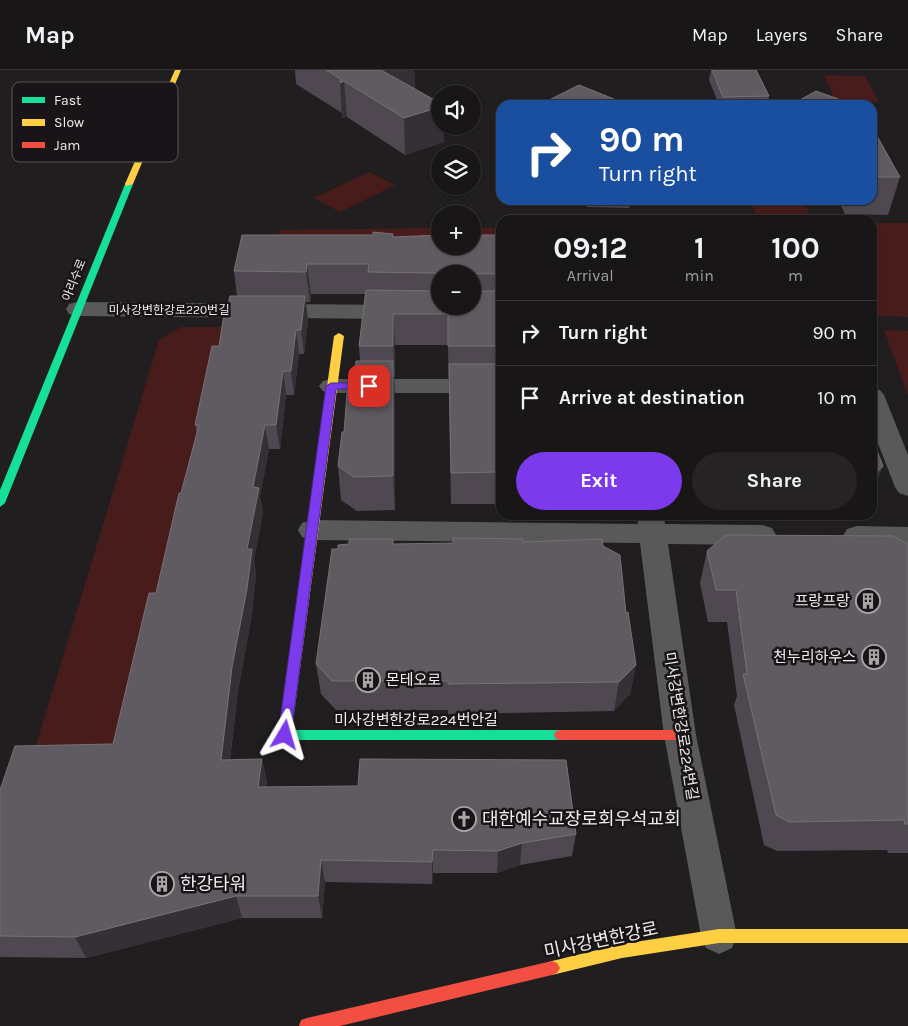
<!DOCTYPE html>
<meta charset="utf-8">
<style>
:root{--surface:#191618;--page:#262325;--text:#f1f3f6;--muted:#9f9fa2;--line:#373537;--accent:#7c3aed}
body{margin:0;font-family:Karla,"Noto Sans KR",sans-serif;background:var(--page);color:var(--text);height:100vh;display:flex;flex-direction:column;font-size:19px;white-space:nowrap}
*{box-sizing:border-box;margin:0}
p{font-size:16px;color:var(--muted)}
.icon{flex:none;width:28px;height:28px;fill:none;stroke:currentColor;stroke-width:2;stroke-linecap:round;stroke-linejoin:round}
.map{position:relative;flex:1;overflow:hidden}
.drawer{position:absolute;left:496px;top:145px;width:381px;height:305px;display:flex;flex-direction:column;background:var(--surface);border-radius:15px;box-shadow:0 1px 4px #0004,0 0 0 1px var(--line)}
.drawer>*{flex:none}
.banner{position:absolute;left:496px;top:30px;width:381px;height:105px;border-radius:15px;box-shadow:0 1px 4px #0004,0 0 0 1px var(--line);background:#1a4fa0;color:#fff;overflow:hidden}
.buttons{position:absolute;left:431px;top:15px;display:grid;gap:10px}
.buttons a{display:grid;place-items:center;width:50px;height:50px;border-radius:50%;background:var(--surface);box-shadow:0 1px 4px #0004,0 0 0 1px var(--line);font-size:25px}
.pin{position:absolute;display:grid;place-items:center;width:42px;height:42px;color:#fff;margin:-21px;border-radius:10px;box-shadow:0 2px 8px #0006}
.me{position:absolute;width:55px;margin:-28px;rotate:7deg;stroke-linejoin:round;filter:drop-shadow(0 0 4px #0008)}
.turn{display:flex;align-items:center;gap:18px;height:105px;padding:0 20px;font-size:22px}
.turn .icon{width:65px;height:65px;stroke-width:2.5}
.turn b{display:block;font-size:35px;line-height:42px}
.eta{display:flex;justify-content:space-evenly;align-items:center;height:85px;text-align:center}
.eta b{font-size:30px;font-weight:700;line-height:35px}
.action{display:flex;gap:10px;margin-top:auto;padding:10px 20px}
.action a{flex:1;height:58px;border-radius:30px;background:var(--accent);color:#fff;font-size:20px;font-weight:700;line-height:58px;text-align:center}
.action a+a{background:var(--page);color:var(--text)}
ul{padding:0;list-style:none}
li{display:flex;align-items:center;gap:15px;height:65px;padding:0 20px;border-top:1px solid var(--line)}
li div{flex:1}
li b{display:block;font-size:19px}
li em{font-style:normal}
header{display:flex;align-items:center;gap:30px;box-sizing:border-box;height:70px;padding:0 25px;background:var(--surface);border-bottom:1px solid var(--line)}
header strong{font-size:24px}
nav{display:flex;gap:28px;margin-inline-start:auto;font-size:18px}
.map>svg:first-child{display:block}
.green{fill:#481c1b}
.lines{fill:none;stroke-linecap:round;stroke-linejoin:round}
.street{fill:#5a5959;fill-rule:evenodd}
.fast{fill:#16e098;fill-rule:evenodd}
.slow{fill:#ffcf43;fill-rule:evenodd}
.jam{fill:#f24e42;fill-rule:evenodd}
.wall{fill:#4f4850;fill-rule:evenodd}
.shaded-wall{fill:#353036}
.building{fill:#605a61;stroke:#777177}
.route{fill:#7c3aed;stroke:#51269a}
.labels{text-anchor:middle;stroke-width:5;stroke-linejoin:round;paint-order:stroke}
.far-street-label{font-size:12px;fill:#f0edee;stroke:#181417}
.poi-label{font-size:15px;fill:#f0edee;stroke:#181417;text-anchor:end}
.street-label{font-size:15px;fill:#f0edee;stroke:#181417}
.near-poi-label{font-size:18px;fill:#f0edee;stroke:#181417;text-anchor:start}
.near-street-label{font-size:18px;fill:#f0edee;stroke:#181417}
.key{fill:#181417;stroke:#595558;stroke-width:1}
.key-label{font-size:14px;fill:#f0edee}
</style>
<header>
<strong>Map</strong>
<nav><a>Map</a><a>Layers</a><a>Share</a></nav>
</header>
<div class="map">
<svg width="908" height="956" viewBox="0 0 908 956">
<rect width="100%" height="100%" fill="#211e20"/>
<path class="green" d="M824 5 865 6 879 32H836Z
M369 102 395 115 340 142 314 128Z
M751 130H804L809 145 755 144Z
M873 153H908V247L873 246Z
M440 158V176H472L473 158H501V183H272L280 160Z
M181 257H224L120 679 34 682 159 270Z
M884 260 908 261V326Z"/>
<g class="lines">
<path class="street" d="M77 232 400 235 408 237 411 242 408 247 400 249 77 246 69 244 66 239 69 234Z
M331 309H501V323H331L323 321 319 316 323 311Z
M872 318 880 320 884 325 908 385V426L899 423 895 417 872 358Z
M637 445H663L665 454 762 455 772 458 776 465 772 472 762 475 668 474 696 665 737 866 732 878 719 884 706 878 701 866 664 665 640 473 312 470 302 467 298 460 302 453 312 450 638 454Z
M857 456 908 457V477L857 476 847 473 843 466 847 459Z"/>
<path class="fast" d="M126 112 133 114 5 433 0 437V420Z
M294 594 298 596 300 599 292 660H561L566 661 568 665 566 669 561 670H285L280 669 278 665 288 599 290 596Z"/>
<path class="slow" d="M175 0H181L133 114 126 116 125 114Z
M339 263 344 266 300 599 298 602 294 604 290 602 288 599 334 266Z
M719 859H908V873H719L622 888 552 905 547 903 544 898 547 893 552 891 622 874Z"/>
<path class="jam" d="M561 660H680L685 661 687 665 685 669 680 670H561L556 669 554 665 556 661Z
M552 891 557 893 560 898 557 903 552 905 340 956H299L301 950 307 948Z"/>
</g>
<path class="wall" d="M295 0H414L415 19 440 56H444V72L405 85 347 47 342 48V43L296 14Z
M711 0H756L769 26 767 35H719L709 10Z
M872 57 900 107 888 145 845 144 838 130H872Z
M585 130H630L629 138 587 137Z
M501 165V434H451L448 275H395V307H394L395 325V440L357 441 341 430 338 396 354 308 360 291 359 276 365 224H311L310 232H306L308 250 304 284H299L294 325H286L280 379H269L260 426 263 442 254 490 256 504 252 544 238 621 230 690 262 689 267 713V717L576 764 572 786 520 795 497 803H433L432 814 325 812 322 848H242L86 888 0 887V720L113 674 156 523 197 363 195 355 219 276 227 238 237 226 234 201 394 167ZM440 204H472V236H440Z
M523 472 603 476 626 543 636 595 630 624 614 641 448 644V640H336L321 624 316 594 394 474Z
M908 474V783H888L887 780 777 781 764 775 734 635 737 626 727 552H708L700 513 707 481Z"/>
<path class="shaded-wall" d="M380 0H414L415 23Z
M344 11 347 47 342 48 340 13Z
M440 37V56H444V72L405 85 404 48Z
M307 194 311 224 310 232 306 202Z
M305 226 308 250 304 284 301 260Z
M393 244 395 275V307L393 276Z
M296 260 299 284 294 325 291 301Z
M393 291 395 325V440L393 406Z
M283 301 286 325 280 379 276 355Z
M265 355 269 379 260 426 263 442 254 490 256 504 252 544 238 621 227 713 221 690 247 479 253 417Z
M883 396 872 424V408Z
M636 595 630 624 614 641 619 612Z
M262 689 267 713 263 740 258 717Z
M522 773 520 795 497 803 498 781Z
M433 780V803L432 814V792Z
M321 790 325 812 322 848 318 826Z
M236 826 242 848 86 888 75 867Z"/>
<path class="building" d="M326 0H381L440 33V37L404 48 344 11 340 13 341 9Z
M712 0H756L769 26 723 27Z
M579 15 619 31 620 35H543L541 34Z
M816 21 855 35H791Z
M872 57 900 107H872Z
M373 162 393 164V167L440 165V176H472V165H501V204L368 202 369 194H307L306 202 234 201 242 165H373Z
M366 220 440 221V236H472V221H501V276H448V244H393V276H359Z
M230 226H305L301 260H296L291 301H283L276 355H265L253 417 259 418 247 479H252L247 519 232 597 221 690 262 689 258 717 358 716 360 689 566 690 576 764 522 773 498 781 433 780 432 792 321 790 318 826H236L75 867 0 866V720L15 676 113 674 149 523H156L179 423H181L199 355H195L212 276H219L225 238H227Z
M356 291H393V406L354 407 338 396 342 362H344L348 311 354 308Z
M449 294H501V402L451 403Z
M872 368 883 396 872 408Z
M726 465 893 466 908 474V754H905L904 750 789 752 776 745 743 604H747L736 520H716L707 481Z
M453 468 523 469V472L602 469 603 476 620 485 626 543 628 542 636 595 619 612 448 614V611H332L316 594 332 479H338V475L349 474V469H393V474L453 473Z"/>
<path class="route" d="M331 313H369L374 316 369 319H336L291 665 289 669 285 671 280 669 278 665 326 316Z"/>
<defs>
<symbol id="building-ring" viewBox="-11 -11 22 22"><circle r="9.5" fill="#181417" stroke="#a8a5a6" stroke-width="1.5"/><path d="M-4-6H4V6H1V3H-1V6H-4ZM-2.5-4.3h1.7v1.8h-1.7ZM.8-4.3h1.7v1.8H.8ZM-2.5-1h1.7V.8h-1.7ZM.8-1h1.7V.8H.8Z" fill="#a8a5a6"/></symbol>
<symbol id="church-ring" viewBox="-11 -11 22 22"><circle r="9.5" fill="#181417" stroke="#a8a5a6" stroke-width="1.5"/><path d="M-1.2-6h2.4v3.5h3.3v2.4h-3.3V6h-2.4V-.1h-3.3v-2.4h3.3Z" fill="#a8a5a6"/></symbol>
</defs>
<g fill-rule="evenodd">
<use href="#building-ring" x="854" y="517" width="28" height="28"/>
<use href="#building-ring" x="860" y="573" width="28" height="28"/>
<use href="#building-ring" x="354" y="596" width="28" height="28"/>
<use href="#church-ring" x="450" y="735" width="28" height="28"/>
<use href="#building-ring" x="148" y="800" width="28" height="28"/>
</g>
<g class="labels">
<g class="far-street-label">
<text transform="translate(74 210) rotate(-68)" y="4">아리수로</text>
<text x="169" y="244">미사강변한강로220번길</text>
</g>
<g class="poi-label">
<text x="850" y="536">프랑프랑</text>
<text x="856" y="592">천누리하우스</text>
<text x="386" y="615" text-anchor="start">몬테오로</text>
</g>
<g class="street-label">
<text x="416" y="655">미사강변한강로224번안길</text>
<text transform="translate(681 656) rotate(81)" y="5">미사강변한강로224번길</text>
</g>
<g class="near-poi-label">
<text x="482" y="755">대한예수교장로회우석교회</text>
<text x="180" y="820">한강타워</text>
</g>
<g class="near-street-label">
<text transform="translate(601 870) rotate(-12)" y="6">미사강변한강로</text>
</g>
</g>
<rect x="12" y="12" width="166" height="80" rx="8" class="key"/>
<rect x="22" y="27" width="23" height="6" fill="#16e098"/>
<rect x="22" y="49" width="23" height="7" fill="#ffcf43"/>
<rect x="22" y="72" width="23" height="6" fill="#f24e42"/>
<g class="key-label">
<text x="54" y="35">Fast</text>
<text x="54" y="57">Slow</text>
<text x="54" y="80">Jam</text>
</g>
</svg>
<div class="buttons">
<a><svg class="icon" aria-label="sound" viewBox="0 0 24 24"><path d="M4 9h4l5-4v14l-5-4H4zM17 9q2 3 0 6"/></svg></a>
<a><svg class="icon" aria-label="layers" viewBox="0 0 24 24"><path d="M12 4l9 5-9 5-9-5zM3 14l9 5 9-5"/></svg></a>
<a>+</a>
<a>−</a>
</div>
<div class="pin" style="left:369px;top:316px;background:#d93025"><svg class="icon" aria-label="arrive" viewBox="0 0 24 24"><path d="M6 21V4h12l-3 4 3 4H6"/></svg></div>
<svg class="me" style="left:285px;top:665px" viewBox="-20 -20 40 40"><path d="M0-17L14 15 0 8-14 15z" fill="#7c3aed" stroke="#fff" stroke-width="4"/></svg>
<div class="banner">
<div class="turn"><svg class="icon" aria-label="right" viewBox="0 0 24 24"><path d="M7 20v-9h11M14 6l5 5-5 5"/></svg><div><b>90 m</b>Turn right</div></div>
</div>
<section class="drawer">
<div class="eta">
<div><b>09:12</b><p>Arrival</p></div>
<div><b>1</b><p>min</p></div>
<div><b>100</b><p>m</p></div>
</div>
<ul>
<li><svg class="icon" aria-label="right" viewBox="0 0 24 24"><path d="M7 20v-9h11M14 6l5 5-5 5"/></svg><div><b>Turn right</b></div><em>90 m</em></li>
<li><svg class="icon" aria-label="arrive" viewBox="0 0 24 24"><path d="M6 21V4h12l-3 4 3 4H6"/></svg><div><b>Arrive at destination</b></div><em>10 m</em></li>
</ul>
<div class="action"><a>Exit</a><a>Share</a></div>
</section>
</div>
